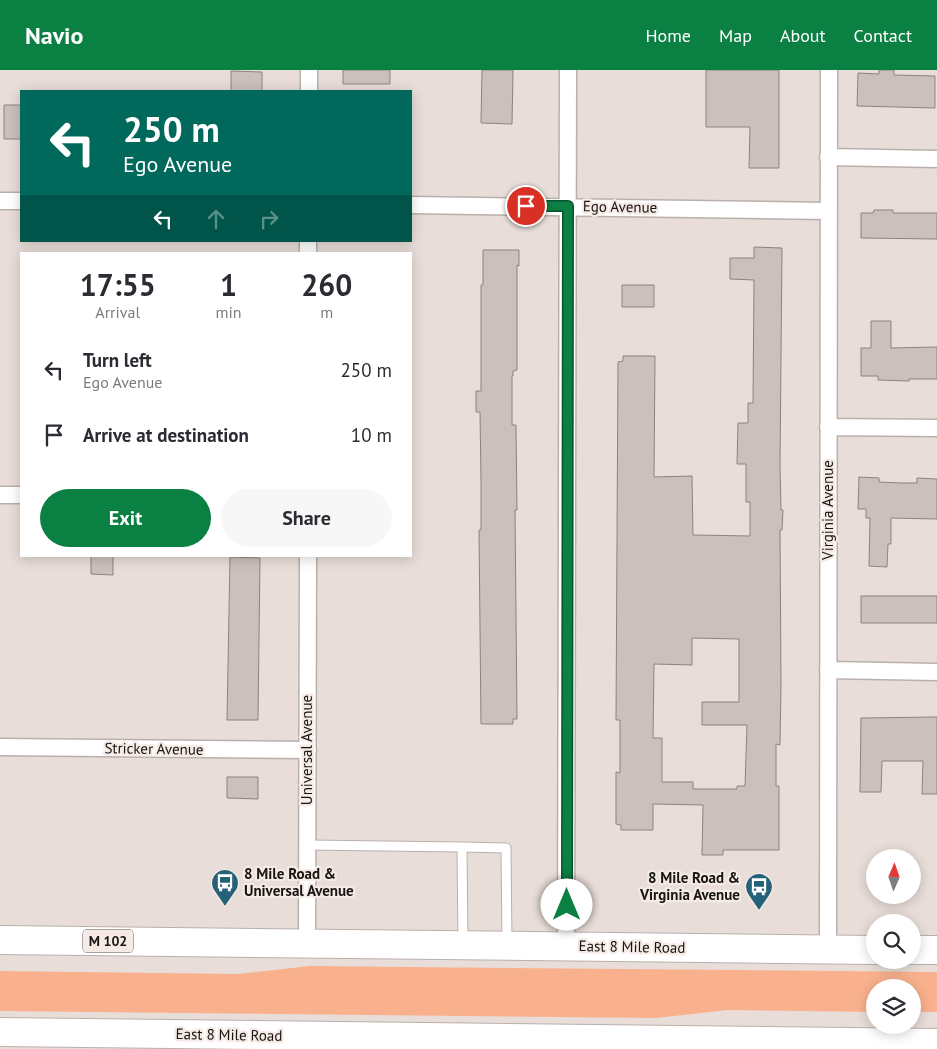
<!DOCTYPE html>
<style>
:root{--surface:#fff;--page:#f7f7f7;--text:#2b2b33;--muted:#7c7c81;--accent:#0b8043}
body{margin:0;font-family:"PT Sans",sans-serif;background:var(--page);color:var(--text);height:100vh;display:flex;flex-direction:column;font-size:19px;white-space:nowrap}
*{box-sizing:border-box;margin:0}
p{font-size:16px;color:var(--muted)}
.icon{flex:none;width:28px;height:28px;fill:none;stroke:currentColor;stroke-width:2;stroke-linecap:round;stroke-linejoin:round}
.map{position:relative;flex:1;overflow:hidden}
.panel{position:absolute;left:20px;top:182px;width:392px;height:305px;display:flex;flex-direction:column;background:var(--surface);border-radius:0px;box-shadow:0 2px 12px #0003}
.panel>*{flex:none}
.hud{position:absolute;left:20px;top:20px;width:392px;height:152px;border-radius:0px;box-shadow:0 2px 12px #0003;background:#00695c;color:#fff;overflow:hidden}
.needle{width:32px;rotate:2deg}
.buttons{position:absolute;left:866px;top:779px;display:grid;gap:10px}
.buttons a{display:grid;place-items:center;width:55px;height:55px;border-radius:50%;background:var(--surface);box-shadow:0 2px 12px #0003;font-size:25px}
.pin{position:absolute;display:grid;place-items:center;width:42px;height:42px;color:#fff;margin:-21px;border:2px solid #fff;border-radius:50%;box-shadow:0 1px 5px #0007}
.me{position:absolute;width:55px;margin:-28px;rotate:0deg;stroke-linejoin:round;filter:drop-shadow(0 0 4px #0008)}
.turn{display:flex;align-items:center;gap:18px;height:105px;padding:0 20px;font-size:22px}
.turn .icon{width:65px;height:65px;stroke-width:2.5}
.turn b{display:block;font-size:35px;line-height:42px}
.lanes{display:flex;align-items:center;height:48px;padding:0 20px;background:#0003;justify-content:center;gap:25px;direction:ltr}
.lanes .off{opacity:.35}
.eta{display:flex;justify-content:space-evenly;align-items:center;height:85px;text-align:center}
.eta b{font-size:30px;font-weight:800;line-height:35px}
.primary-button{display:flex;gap:10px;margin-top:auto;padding:10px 20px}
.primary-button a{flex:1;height:58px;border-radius:30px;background:var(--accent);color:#fff;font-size:20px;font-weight:800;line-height:58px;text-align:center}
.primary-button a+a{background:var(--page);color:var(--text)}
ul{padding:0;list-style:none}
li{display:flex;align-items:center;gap:15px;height:65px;padding:0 20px}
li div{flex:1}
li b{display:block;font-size:19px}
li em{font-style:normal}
header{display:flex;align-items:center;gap:30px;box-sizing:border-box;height:70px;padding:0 25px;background:var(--accent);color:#fff}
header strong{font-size:24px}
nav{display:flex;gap:28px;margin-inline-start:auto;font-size:18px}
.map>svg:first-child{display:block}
.green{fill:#f9b18d}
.building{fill:#cbc0bc;stroke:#8d837e;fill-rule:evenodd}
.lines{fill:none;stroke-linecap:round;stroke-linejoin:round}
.service-casing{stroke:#bab0ab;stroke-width:11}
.minor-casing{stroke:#bab0ab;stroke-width:19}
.trunk-casing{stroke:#bab0ab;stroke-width:30}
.service{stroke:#fff;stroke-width:9}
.minor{stroke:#fff;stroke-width:16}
.trunk{stroke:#fff;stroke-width:28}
.route-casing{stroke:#07532c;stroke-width:12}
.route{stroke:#0b8043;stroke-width:9}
.labels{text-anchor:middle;stroke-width:4.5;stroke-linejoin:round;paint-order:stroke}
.shield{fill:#f5eae5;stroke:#5a5451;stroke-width:1}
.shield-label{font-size:14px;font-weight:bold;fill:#171412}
.street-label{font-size:15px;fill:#171412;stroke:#f5eae5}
.poi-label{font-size:15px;font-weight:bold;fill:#171412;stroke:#f5eae5;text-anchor:start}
</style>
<header>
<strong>Navio</strong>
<nav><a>Home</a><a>Map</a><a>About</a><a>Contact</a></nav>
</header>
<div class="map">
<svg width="937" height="979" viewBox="0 0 937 979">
<rect width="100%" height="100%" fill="#e8ddd8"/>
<path class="green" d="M310 896 937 902V942H913L912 918H875V942L728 940 656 948 0 941V901L237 904Z"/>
<path class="building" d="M343 0H390V14H343Z
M482 0H513L512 54 481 53Z
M706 0H779V98H749L750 57H706Z
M879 0H894V5L935 6V38L857 36 858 3 879 4Z
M231 1 262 2V21H231Z
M4 35H21V69H4Z
M874 140H893V143H937V169L861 168V143H873Z
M754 177 782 178 780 396 781 440H783L782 460H780L781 614 780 675 776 674V716H779V780H723V785H702L703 735 653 734V760H621V755L616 754V702L620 703V650H616L618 292 623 291V286H655L654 407 692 406 693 465 750 466V432H746V394H737L738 353H748V333H753L754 210 730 209V188H754ZM692 568 739 569V632H702V655H747L745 716H737V719H693V712H662V668H653L654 594 692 595Z
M483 180H519V196L517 195V300L513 301V306H512V355H516L517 440H515L517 649H513V654H481L479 460H481V411L480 342H476V321H481V215H483Z
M622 215H654V237H622Z
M871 251H891V278L937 277V309H909V311L878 310V306H861V278H871Z
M859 407 879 408V412L901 413H917V408L937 409V449L891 448V474H888L887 497 869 496 870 448H866V439H858Z
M91 486H113V505L91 504Z
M230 487 260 488 258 650H227Z
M861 526H937V553H861Z
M937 647V724H922L923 691H882L881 722H860L861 648Z
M227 707H258V729L227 728Z"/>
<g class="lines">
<defs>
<path id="service" d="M307 775 462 777
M463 873 462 777 506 778 507 873"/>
<path id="minor" d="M309 21V0
M828 87 937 89
M0 131H21
M411 135 828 141
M308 184V171
M828 357 937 358
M0 425H21
M828 600 937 602
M0 677 308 680
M307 874 308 486
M566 876 568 0
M828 879 829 0"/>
<path id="trunk" d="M0 870 875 880
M912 880H937
M0 962 937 973"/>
</defs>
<use href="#service" class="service-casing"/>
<use href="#minor" class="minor-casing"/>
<use href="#trunk" class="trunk-casing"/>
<use href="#service" class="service"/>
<use href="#minor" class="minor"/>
<use href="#trunk" class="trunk"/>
</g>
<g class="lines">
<defs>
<path id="route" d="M526 136H568L567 835"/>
</defs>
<use href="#route" class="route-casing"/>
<use href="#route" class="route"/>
</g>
<defs>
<symbol id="bus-pin" viewBox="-11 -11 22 30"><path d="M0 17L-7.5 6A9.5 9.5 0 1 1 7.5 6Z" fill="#256178" stroke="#f5eae5"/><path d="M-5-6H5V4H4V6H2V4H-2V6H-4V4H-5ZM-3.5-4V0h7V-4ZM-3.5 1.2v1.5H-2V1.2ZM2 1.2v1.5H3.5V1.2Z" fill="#fff"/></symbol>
</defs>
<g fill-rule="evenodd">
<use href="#bus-pin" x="209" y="797" width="32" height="43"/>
<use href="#bus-pin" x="743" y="801" width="32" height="43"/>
</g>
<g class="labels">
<rect class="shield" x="83" y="859.5" width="50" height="23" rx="4"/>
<g class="shield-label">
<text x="108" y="876">M 102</text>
</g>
<g class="street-label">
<text transform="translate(620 137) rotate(1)" y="5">Ego Avenue</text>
<text transform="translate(828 440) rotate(-90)" y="5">Virginia Avenue</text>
<text transform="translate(154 679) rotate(1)" y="5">Stricker Avenue</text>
<text transform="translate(307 680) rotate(-90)" y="5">Universal Avenue</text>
<text transform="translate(632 877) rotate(1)" y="5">East 8 Mile Road</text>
<text transform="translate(229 965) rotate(1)" y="5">East 8 Mile Road</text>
</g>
<g class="poi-label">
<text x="244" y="809">8 Mile Road &amp;<tspan x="244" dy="17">Universal Avenue</tspan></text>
<text x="740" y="813" text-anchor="end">8 Mile Road &amp;<tspan x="740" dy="17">Virginia Avenue</tspan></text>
</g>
</g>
</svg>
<div class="buttons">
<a><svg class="needle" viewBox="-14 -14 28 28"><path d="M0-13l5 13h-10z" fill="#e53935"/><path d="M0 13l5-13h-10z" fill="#7c7c81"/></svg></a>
<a><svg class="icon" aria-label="search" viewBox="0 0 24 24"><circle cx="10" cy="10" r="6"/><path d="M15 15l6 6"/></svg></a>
<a><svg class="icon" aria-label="layers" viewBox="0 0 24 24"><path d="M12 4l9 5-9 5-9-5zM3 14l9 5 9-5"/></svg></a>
</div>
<div class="pin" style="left:526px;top:136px;background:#d93025"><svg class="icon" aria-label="arrive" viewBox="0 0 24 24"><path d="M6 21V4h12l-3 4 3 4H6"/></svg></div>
<svg class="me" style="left:567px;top:835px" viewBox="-20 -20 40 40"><circle r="19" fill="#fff"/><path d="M0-13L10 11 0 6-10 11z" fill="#0b8043"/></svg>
<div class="hud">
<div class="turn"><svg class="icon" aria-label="left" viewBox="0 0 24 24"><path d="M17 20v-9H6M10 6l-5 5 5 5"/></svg><div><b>250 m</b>Ego Avenue</div></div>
<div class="lanes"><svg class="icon" aria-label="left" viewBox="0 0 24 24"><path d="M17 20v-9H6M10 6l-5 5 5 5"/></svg><svg class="icon off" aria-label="ahead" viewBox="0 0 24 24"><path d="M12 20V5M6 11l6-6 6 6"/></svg><svg class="icon off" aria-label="right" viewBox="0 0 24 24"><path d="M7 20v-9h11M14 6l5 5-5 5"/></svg></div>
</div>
<section class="panel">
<div class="eta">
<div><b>17:55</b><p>Arrival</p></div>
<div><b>1</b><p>min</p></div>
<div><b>260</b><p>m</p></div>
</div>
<ul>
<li><svg class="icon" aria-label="left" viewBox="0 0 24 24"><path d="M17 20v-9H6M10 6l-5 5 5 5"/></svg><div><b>Turn left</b><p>Ego Avenue</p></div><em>250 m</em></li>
<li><svg class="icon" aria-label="arrive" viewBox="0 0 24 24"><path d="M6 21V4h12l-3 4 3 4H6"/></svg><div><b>Arrive at destination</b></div><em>10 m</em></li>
</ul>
<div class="primary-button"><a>Exit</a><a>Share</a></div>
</section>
</div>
